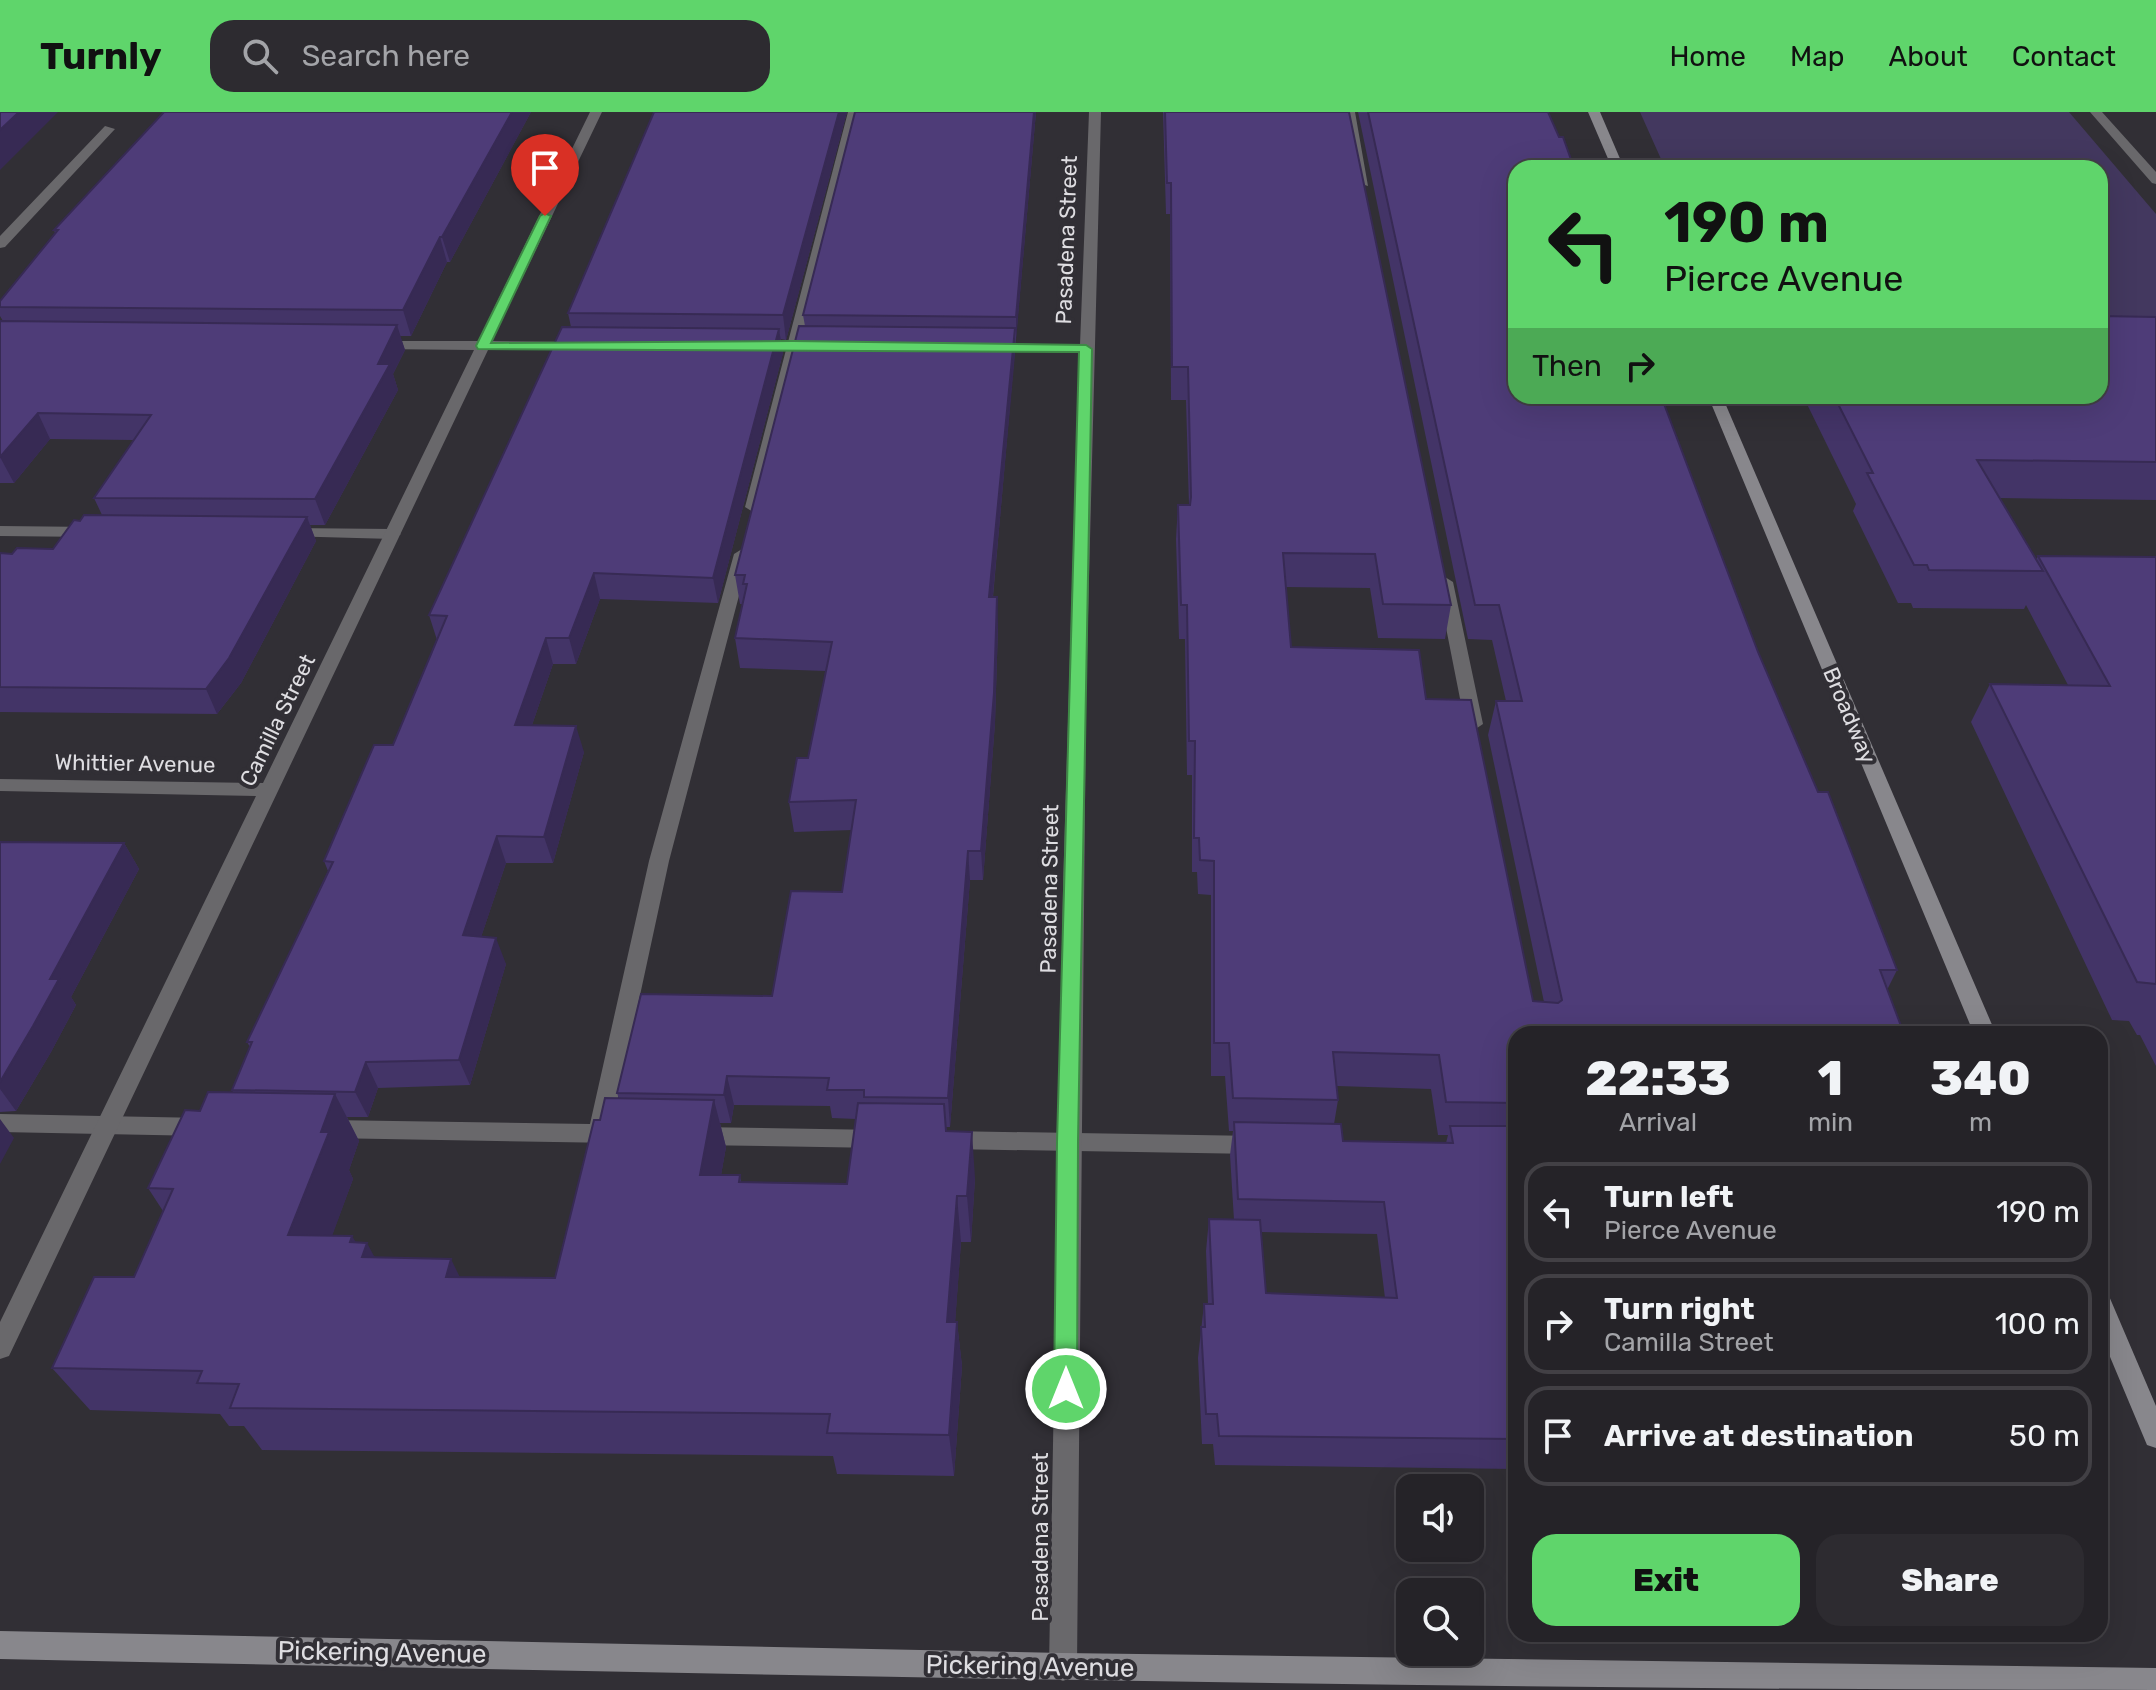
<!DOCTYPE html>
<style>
:root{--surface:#252328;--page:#2d2b30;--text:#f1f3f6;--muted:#a3a4a8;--line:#424045;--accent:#5fd56b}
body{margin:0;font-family:Rubik,sans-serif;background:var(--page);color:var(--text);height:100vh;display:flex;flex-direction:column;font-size:30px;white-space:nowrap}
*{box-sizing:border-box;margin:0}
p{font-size:26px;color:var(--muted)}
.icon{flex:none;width:44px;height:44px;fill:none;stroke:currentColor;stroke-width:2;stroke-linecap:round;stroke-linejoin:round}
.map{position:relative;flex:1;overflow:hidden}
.details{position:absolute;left:1508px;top:914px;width:600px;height:616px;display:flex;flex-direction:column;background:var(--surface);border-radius:24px;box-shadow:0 8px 32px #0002,0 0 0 2px var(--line)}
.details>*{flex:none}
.banner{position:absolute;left:1508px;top:48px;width:600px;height:244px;border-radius:24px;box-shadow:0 8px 32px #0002,0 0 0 2px var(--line);background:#5fd56b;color:#111;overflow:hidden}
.controls{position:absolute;left:1396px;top:1362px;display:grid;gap:16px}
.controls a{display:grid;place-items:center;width:88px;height:88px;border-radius:16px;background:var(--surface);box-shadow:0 8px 32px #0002,0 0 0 2px var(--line);font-size:40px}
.pin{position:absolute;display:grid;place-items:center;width:68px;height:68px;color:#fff;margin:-82px -34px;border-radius:50% 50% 50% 0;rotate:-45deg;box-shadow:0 0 8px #0007}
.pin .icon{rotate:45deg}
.me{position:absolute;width:88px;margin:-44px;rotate:0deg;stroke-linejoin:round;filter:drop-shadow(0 0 6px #0008)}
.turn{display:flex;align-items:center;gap:28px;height:168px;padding:0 24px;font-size:36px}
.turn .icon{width:104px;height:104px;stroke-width:2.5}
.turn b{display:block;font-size:56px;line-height:68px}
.then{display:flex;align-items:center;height:76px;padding:0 24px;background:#0003;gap:16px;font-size:30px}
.eta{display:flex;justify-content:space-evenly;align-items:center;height:136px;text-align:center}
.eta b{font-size:48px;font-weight:800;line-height:56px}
.action{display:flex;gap:16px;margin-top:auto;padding:16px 24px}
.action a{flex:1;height:92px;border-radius:24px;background:var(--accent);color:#111;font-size:32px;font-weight:800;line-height:92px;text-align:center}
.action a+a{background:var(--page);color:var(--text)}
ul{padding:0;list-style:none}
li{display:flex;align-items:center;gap:24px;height:100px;margin:0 16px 12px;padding:0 8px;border:4px solid var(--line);border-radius:24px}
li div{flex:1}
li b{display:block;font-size:30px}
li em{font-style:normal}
header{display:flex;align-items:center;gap:48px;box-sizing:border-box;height:112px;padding:0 40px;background:var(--accent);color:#111}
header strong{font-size:38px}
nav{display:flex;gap:44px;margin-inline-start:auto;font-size:28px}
.search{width:560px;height:72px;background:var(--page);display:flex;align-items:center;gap:20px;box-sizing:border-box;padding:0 28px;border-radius:24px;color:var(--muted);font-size:30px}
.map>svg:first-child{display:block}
.green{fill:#43385f}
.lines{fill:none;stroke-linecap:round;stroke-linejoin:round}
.lane{fill:#69686b;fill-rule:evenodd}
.street{fill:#69686b;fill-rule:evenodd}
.secondary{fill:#88878c;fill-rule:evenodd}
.wall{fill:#433467;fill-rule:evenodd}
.shaded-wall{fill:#372a54}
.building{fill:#4e3c78;stroke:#372a54;stroke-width:2}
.route{fill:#5fd56b;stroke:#3e8a46;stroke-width:2}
.labels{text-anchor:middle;stroke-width:8;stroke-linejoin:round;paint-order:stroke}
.street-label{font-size:22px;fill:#dedde1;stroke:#312f35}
.near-street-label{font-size:26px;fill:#dedde1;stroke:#312f35}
</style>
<header>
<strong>Turnly</strong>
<div class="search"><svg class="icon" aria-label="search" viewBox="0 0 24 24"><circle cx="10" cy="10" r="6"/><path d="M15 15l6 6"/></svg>Search here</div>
<nav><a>Home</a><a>Map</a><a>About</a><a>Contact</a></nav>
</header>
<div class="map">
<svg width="2156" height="1578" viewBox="0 0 2156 1578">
<rect width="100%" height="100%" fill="#312f35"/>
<path class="green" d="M1640 0H2069L2156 102V212H2100V56H1665Z"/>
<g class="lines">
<path class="lane" d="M848 0H860L761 395 753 400 745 395Z
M1343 0H1355L1368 74 1358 71Z
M0 414 93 415 101 420 93 425 0 424Z
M289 416 393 417 401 422 393 427 283 424 281 421Z
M742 437 750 442 669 749 612 1013 624 1015 627 1022 624 1029 616 1031 328 1026 320 1023 317 1017 320 1011 328 1008 590 1012 649 749 734 442Z
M1445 465 1453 470 1483 612 1474 618 1465 612 1437 470Z
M0 1002 204 1006 212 1009 215 1015 212 1021 204 1024 0 1020Z
M696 1015 880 1018 888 1020 891 1027 888 1034 880 1036 696 1033 688 1031 685 1024 688 1017Z
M948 1019 1256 1024 1264 1026 1267 1033 1264 1040 1256 1042 948 1037 940 1035 937 1028 940 1021Z"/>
<path class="street" d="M590 0H602L492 229 578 230 585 234 578 238H488L9 1244 0 1247V1210L256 684 0 679V667L263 671 474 238 378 237 371 233 378 229H478Z
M1089 0H1101L1086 583 1077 1555 1073 1565 1063 1569 1053 1565 1049 1555 1063 777 1079 241 990 239 983 235 990 231 1080 233Z
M2090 0H2102L2156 60V72L2152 71Z
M105 14 115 17 5 135 0 136V124Z
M822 229 829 233 827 236 754 237 747 233 754 229Z"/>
<path class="secondary" d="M1588 0H1600L1624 56H1612Z
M1708 284H1722L1996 922H1974Z
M2100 1181 2109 1184 2156 1294V1336L2147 1333 2100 1221Z
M0 1519 1063 1541 2156 1556V1578C1437 1578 719 1562 0 1547Z"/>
</g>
<path class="wall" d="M164 0H531L450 150H447L411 224H400L405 238 393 262 398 278 325 413H310L316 429 241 571 217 602 0 600V441L12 442 53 437 80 409 102 403 94 386 134 328 50 327 14 371H0V209H3L0 204V189L55 121 54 118Z
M654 0H847L786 228 781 227 783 241 718 491 600 487 576 552H553L532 613 584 640 553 751H506L481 825 506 852 470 973 378 976 368 1005H347L359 1029 349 1058 353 1067 332 1123 356 1130 375 1145 460 1165 555 1166 600 1008 619 987 617 981 772 884 842 780 852 718 794 720 789 690 808 646 826 559 740 556 735 526 743 492H740L735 463 805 214 803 203 1036 0 993 485 998 514 995 611 983 768H970L950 1015H946L947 1019 975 1066 971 1130H961L955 1210H957L962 1254 954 1364 837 1362 833 1344 262 1338 244 1314H229L220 1302 90 1298 52 1256 134 1165 163 1099 148 1076 200 999 233 980 232 978 250 935 247 930 328 759 324 749 393 633 437 528 429 503 571 215 568 201ZM734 993 830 994 832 1006 856 1007 847 1072 741 1070 740 1063H721L726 1035 720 1011H731Z
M1163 0H1349L1451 493 1445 527 1378 526 1370 476 1286 475 1291 535 1426 587 1533 889 1544 890 1488 623 1496 589H1506L1492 528 1468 527 1358 0H1548L1758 540 1818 680 1897 858 1887 878 1516 922V1357L1215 1353 1213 1332H1202L1198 1246 1204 1192H1208L1206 1139 1209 1107 1234 1108 1230 1043 1233 1019H1229L1225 964H1211V783L1198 782 1197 760H1192V663H1187L1185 527H1179L1176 427 1178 393H1189L1186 288H1171L1170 102H1166ZM1337 974 1431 977 1438 1023H1448L1446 1031 1343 1029 1334 1012 1338 988ZM1261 1120 1377 1122 1385 1186 1266 1181Z
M2156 205V388L1999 386 2036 448 2038 444 2156 445V954L2140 923H2137L2129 909 2112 908 1971 610 1990 572 2068 573 2026 493 2024 497 1913 496 1911 491H1898L1853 399 1856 392 1803 284H2100Z
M0 730 124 731 139 757 71 885 76 893 51 940 16 999 0 1000Z"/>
<path class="shaded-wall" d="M19 0H58L0 58V18Z
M512 0H531L450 150 442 125Z
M839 0H847L786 228 783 203Z
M1034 0H1036L1016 229V205Z
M440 125 447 150 411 224 403 198Z
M397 213 405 238 393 262 398 278 325 413 315 387Z
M1015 216V243L990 514 989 485Z
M779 217 783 241 718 491 713 466Z
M38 301 50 327 14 371 0 345Z
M307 405 316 429 241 571 217 602 206 577Z
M594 461 600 487 576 552 569 526Z
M997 485 998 514 995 611 983 768 981 739Z
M546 526 553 552 523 639 515 613Z
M576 614 584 640 553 751 544 725Z
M497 724 506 751 473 849 463 823Z
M124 731 139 757 71 885 76 893 51 940 16 999 0 977V970L50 867Z
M968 739 970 768 950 1015 948 986Z
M496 826 506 852 470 973 459 948Z
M366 950 378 976 368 1005 355 980Z
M727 964 734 993 731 1011 724 983Z
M335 982 359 1029 349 1058 353 1067 316 1168 288 1123 321 1020Z
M714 988 726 1035 713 1109 700 1063Z
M0 1007 14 1026 0 1052Z
M972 1020 975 1066 971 1130 967 1084Z
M957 1084 961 1130 952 1254 947 1210Z
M352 1124 363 1142 367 1131 391 1176 375 1175 350 1130Z
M451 1147 473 1192 446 1165Z
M957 1210 962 1254 954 1364 949 1323Z"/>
<path class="building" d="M0 0H19L0 18Z
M164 0H512L442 125H440L403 198 0 195V189L58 118H54Z
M654 0H839L783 203 568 201Z
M855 0H1034L1016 205 803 203Z
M1165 0H1349L1451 493 1383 492 1375 442 1283 441 1291 535 1419 538 1426 587 1471 588 1533 889 1558 891 1562 888 1496 589H1522L1499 493H1475L1368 0H1548L1559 25H1563L1574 56H1516V284H1661L1758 540 1818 680H1828L1897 858H1880L1904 922H1516V991L1446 990 1439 943 1333 940 1338 988 1233 986 1229 931H1214V749L1200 748 1199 726H1194L1195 629H1189L1187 493H1181L1178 393H1190L1191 385 1188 255H1172L1171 71H1167Z
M2100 204 2156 205V350L1977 348 2043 459 1929 458 1927 453H1914L1867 361H1873L1834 284H2100Z
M0 209 397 213 378 252H390L315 387 94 386 151 303 38 301 0 345Z
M799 214 1015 216 989 485H997L994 581 981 739H968L948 986 864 985V978H827L829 966 727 964 724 983 617 981 641 882 772 884 791 779 842 780 856 688 789 690 797 646H808L832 530 735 526 747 472H743L745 463H735Z
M562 215 779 217 713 466 594 461 569 526H546L515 613 576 614 544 725 497 724 463 823 496 826 459 948 366 950 355 980 232 978 252 930H247L333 750 324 749 374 633H393L447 504 429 503Z
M84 403 307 405 229 546 206 577 0 575V441L12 442 17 436 53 437 74 408 80 409Z
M2038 444 2156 445V872L2137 870 1990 572 2110 574Z
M0 730 124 731 50 867H59L33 914 0 970Z
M208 980 335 982 321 1020H329L288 1123 352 1124 350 1130 367 1131 362 1145 451 1147 446 1165 555 1166 594 1008H600L605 986 714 988 700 1063H740L739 1070 847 1072 858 991 944 992 946 1019 972 1020 967 1084H957L947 1210H957L949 1323 827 1321 830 1302 230 1296 239 1272 197 1271 202 1259 52 1256 94 1165H134L173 1077 148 1076 185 998 200 999Z
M1234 1010 1341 1012 1343 1029 1453 1031 1450 1014H1516V1327L1219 1324 1217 1302H1206L1201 1215H1205L1204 1192H1213L1209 1107 1260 1108 1266 1181 1397 1186 1384 1090 1238 1087Z"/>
<path class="route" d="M545 101 551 104 491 231 793 229 1086 233 1092 237 1078 1030 1077 1277 1074 1284 1066 1288 1058 1284 1054 1277 1057 1030 1079 240 478 237 476 234 540 104Z"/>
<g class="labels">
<g class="street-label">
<text transform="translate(1066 128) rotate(-88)" y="8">Pasadena Street</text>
<text transform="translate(1850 603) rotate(67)" y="8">Broadway</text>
<text transform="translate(277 608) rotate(-64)" y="8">Camilla Street</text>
<text transform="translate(135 651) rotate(1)" y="8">Whittier Avenue</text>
<text transform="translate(1049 777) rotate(-89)" y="8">Pasadena Street</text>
<text transform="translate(1040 1425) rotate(-90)" y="8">Pasadena Street</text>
</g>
<g class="near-street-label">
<text transform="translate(382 1540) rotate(1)" y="9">Pickering Avenue</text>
<text transform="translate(1030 1554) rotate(1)" y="9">Pickering Avenue</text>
</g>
</g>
</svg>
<div class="controls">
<a><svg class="icon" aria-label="sound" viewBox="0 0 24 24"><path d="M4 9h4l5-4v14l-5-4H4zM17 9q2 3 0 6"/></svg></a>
<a><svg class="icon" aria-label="search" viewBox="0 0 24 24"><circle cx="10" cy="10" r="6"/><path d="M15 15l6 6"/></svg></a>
</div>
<div class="pin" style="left:545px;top:104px;background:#d93025"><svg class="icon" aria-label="arrive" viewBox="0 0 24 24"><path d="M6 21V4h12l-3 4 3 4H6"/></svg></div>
<svg class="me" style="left:1066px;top:1277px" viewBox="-20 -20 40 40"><circle r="17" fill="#5fd56b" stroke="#fff" stroke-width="3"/><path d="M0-11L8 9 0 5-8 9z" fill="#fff"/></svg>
<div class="banner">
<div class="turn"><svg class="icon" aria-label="left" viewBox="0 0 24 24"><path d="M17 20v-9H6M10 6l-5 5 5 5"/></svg><div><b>190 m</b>Pierce Avenue</div></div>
<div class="then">Then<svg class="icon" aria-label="right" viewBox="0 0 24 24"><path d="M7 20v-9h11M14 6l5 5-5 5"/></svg></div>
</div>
<section class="details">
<div class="eta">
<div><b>22:33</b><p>Arrival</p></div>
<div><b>1</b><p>min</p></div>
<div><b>340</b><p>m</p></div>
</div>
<ul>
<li><svg class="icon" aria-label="left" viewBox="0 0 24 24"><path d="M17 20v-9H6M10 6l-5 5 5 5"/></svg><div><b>Turn left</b><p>Pierce Avenue</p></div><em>190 m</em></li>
<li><svg class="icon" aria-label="right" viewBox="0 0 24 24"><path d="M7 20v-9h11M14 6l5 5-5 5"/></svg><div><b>Turn right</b><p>Camilla Street</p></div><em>100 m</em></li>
<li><svg class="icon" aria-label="arrive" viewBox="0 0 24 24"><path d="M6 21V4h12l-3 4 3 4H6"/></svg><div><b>Arrive at destination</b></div><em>50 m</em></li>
</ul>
<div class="action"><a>Exit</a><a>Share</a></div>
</section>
</div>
